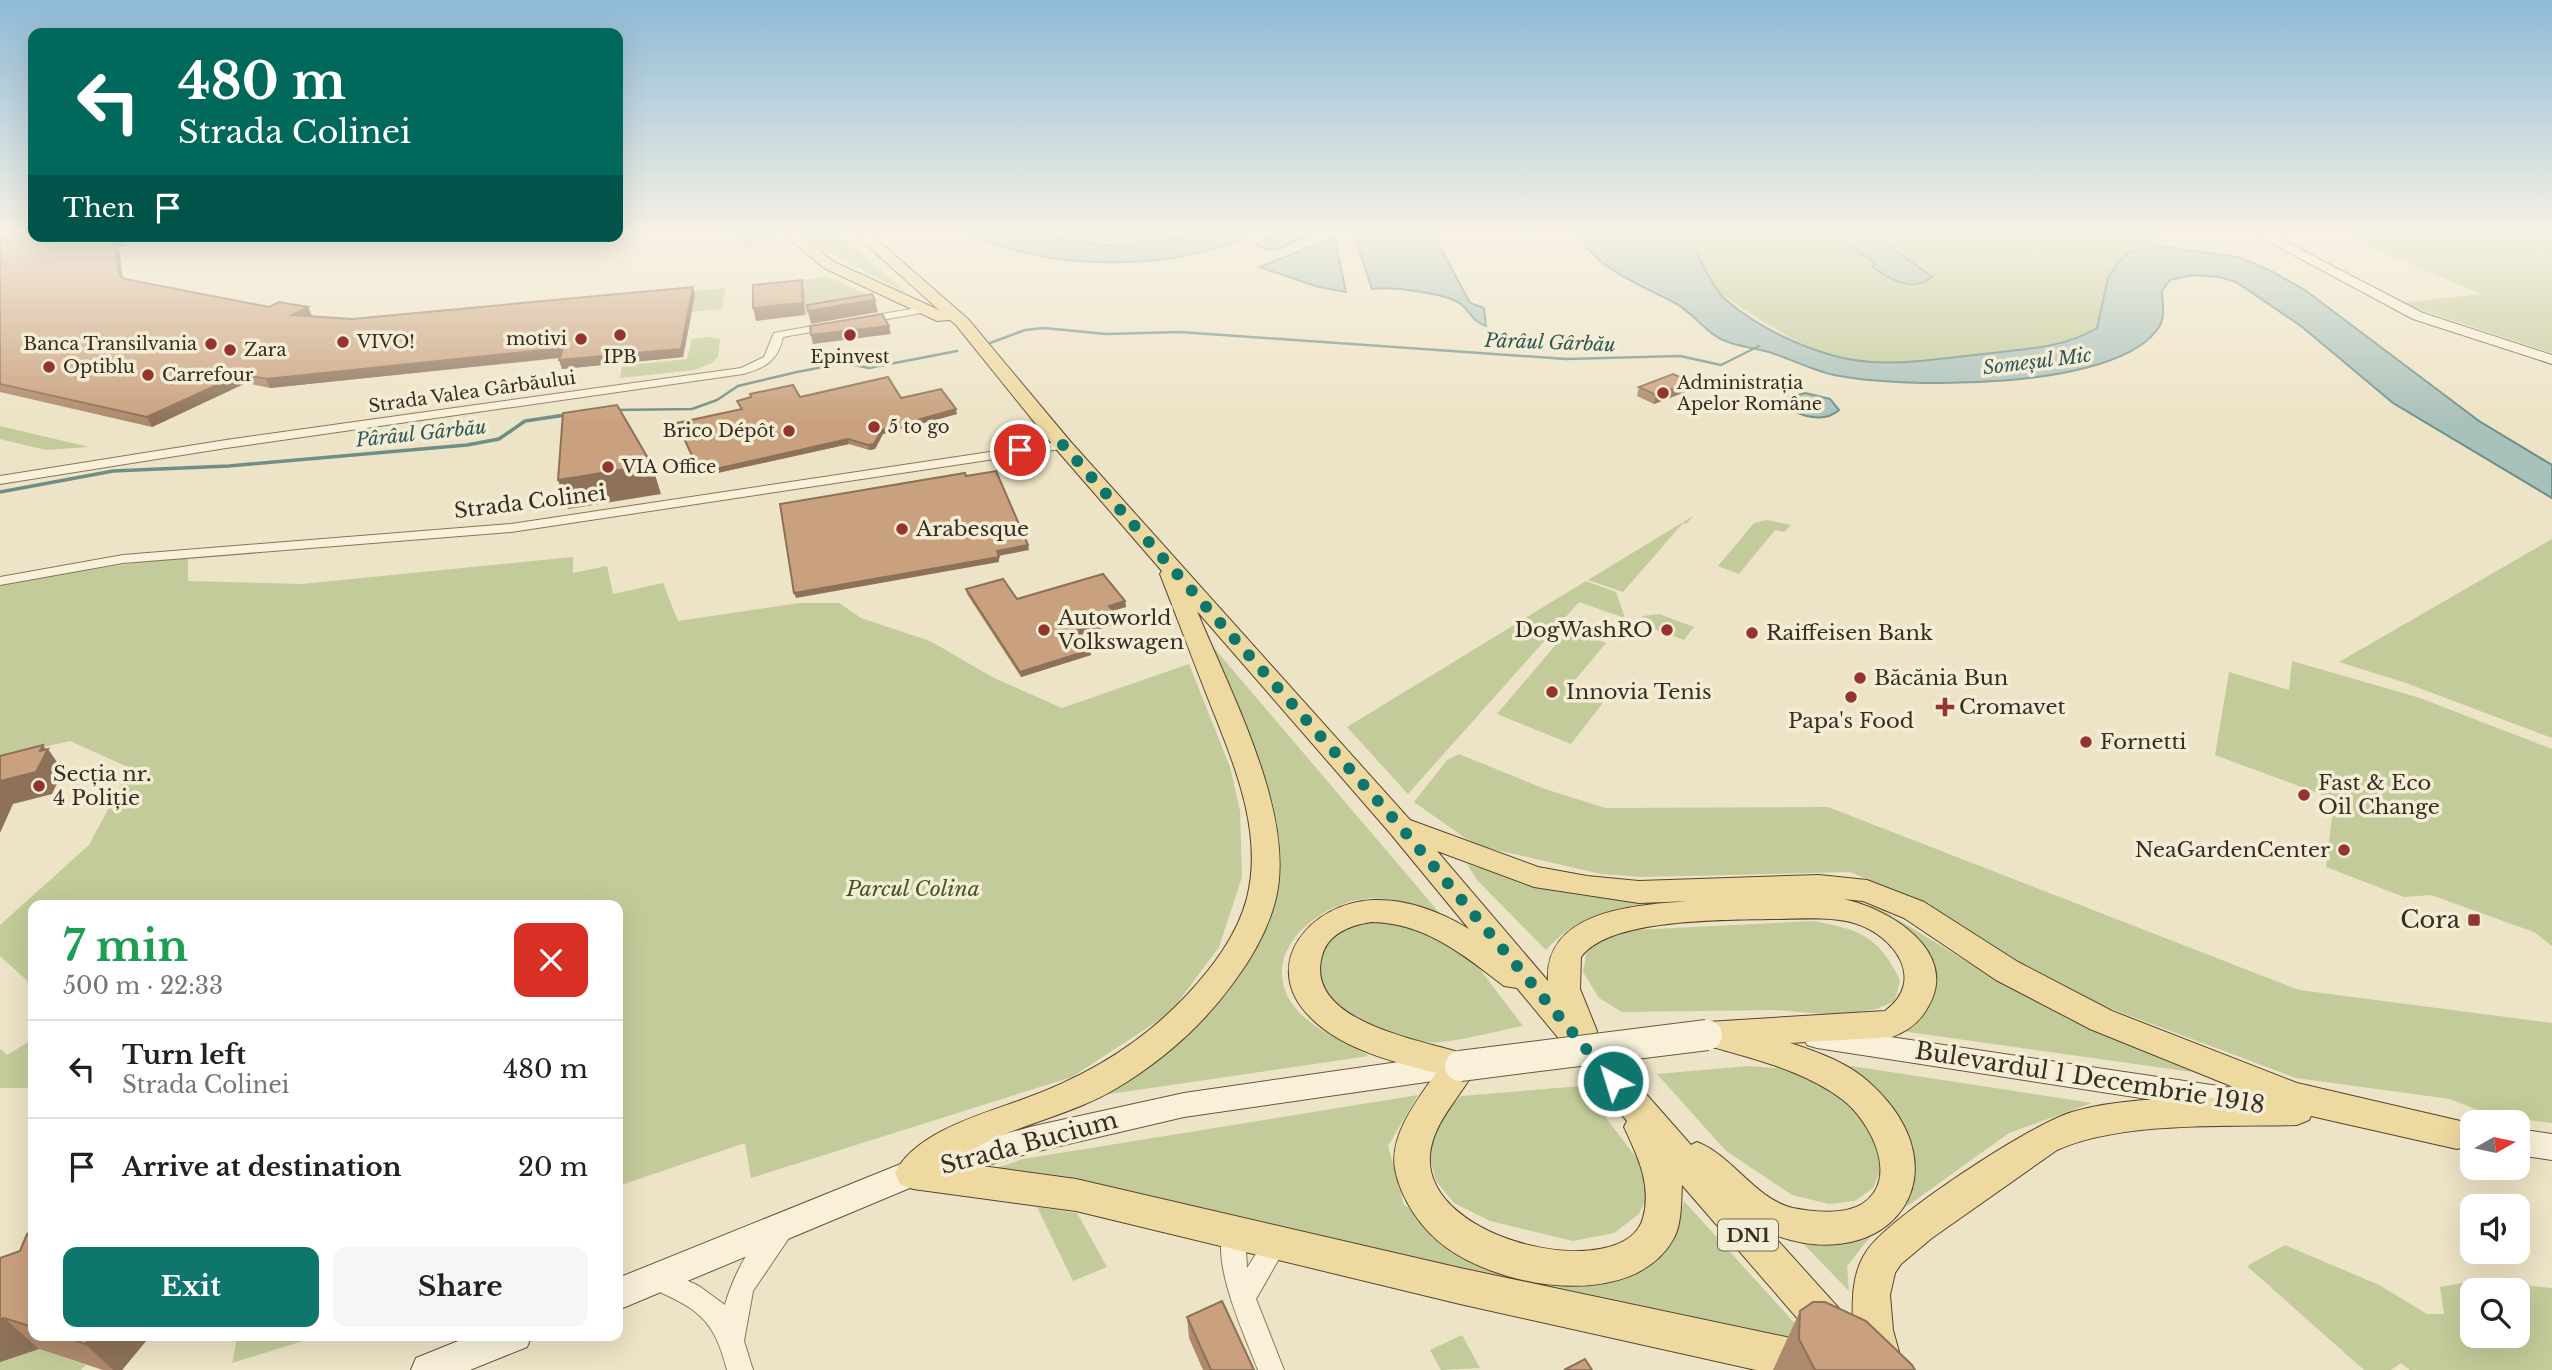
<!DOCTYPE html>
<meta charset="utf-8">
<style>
:root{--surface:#fff;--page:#f6f6f6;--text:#202124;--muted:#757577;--line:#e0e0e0;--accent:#0f766e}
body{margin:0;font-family:"Libre Baskerville",serif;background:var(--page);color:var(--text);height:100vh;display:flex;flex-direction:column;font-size:26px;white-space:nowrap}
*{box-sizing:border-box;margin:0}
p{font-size:23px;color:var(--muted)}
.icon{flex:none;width:38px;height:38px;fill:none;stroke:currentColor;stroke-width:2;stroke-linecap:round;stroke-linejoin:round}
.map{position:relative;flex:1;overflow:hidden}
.details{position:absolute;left:28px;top:900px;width:595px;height:441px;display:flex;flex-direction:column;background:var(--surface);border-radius:14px;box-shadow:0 7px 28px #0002}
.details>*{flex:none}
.banner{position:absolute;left:28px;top:28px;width:595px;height:214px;border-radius:14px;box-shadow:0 7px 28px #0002;background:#00695c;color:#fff;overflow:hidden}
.needle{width:46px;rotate:81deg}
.controls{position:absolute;left:2460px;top:1110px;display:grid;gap:14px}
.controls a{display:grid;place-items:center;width:70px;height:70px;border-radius:14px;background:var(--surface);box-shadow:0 7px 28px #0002;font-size:35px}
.pin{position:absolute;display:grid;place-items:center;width:60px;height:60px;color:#fff;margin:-30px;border:4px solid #fff;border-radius:50%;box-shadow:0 2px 7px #0007}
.me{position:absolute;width:77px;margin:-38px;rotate:321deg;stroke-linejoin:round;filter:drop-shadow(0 0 5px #0008)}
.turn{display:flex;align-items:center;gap:24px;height:147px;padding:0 35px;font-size:32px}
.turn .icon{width:91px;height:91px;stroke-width:2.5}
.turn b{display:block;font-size:49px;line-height:60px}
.then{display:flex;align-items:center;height:66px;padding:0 35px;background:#0003;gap:14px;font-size:26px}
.round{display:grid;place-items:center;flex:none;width:74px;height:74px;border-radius:14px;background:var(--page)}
.summary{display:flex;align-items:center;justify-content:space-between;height:119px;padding:0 35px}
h1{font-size:42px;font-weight:700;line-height:52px;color:#1e9e55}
.button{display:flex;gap:14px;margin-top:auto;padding:14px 35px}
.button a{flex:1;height:80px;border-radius:14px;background:var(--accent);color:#fff;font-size:28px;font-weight:700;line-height:80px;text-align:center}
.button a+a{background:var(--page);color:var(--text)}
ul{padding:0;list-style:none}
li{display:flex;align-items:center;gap:21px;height:98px;padding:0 35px;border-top:2px solid var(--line)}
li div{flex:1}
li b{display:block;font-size:26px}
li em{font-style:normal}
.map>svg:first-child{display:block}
.green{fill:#c3cb9a;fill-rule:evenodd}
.water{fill:#a8c1ba;stroke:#6e8f88;stroke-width:2}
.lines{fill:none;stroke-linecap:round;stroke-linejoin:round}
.stream-far1{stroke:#6e8f88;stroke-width:2.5}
.stream{stroke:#6e8f88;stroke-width:3.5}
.street-casing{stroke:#88765c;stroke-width:2}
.secondary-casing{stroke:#6a5740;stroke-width:2}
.primary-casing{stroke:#564430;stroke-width:2}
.street{fill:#f8f0d9;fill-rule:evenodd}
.secondary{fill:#f8f0d9;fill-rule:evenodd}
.primary{fill:#eed9a0;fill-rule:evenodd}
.secondary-bridge-casing{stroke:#6a5740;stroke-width:32;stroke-linecap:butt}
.secondary-bridge{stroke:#f8f0d9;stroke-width:30}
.wall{fill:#ae8a6c}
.shaded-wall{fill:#8d7158}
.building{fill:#caa17e;stroke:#8d7158;stroke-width:2}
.route{stroke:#0f766e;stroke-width:12;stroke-dasharray:0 21.6}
.poi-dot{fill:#95332f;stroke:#f4edd6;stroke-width:2.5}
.labels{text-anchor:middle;stroke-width:7;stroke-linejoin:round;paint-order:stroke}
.far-poi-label{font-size:18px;fill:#382d20;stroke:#f4edd6;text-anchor:start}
.far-street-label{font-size:18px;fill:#382d20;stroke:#f4edd6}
.far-water-label{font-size:19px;font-style:italic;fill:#305857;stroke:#f4edd6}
.shield{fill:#f4edd6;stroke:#706757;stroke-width:2}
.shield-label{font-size:19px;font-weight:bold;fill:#382d20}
.street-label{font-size:21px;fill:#382d20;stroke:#f4edd6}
.poi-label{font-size:21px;fill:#382d20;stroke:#f4edd6;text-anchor:start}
.park-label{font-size:21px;font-style:italic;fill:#475427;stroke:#f4edd6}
.near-poi-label{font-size:24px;fill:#382d20;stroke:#f4edd6;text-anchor:end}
.near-street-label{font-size:24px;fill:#382d20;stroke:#f4edd6}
</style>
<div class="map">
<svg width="2552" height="1370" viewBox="0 0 2552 1370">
<rect width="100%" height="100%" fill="#ede3c6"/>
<path class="green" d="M737 230H765L780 245H752L742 250V244L729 237Z
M799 230H833L907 293 817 246Z
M1032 230H1206C1152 255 1086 248 1032 230Z
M1610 230H2155L2164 247C2099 248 2116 286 2096 329 2062 349 2023 350 1984 354 1946 358 1906 365 1868 361 1807 356 1765 322 1716 291 1682 269 1645 250 1610 230Z
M2331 230H2552V353L2400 303 2481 294Z
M829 277 869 295 873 304 805 315 804 293 756 298 757 284Z
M725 288 722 309 692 312 625 297Z
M709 337 720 339 718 357 712 363 694 370 620 378 622 366 687 359 692 339Z
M0 426 89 447 46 450 0 439Z
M1693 516 1686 524 1683 523 1623 592 1588 580Z
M1767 520 1791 525 1784 532 1775 530 1739 574 1718 566 1754 523Z
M2552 539V738L2403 682 2339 662Z
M188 555V581L302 584 573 557V573L607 566 613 594 663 583 678 621 800 603H839L861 618 930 641 994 678 1062 708 1189 664 1230 767 1240 811 1242 877 1219 947 1170 1013 1072 1077 751 1178 745 1143 618 1186V905H33V986L0 956V925L89 845 130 768 70 741 0 757V583Z
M1586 581 1616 592 1625 618 1579 602 1408 794 1347 727Z
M1659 614 1694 627 1684 640 1635 622 1643 616Z
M1569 629 1606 643 1571 685 1606 699 1571 744 1497 714Z
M1203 635 1449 924C1428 913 1408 902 1384 899 1336 892 1262 941 1287 995 1301 1025 1343 1041 1369 1056L1096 1096 1139 1071 1209 1014 1232 981 1267 880Z
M2292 661 2420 698 2552 749V946L2534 932 2431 895 2404 897 2326 867 2334 799 2215 755 2229 672 2289 690Z
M1459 754 1545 789 1605 808 1828 807 2299 990 2552 1023V1123L2493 1116 2450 1099 2296 1078 2101 1005 2006 956 1910 897 1850 872 1642 877 1601 874 1475 845 1414 802 1447 760Z
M1467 864 1529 884 1821 895 1857 901 1884 911 2000 982 2077 1023 2192 1072 1901 1031 1926 1013 1932 987 1873 916 1616 912C1585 917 1567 927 1546 950L1477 880Z
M1813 921C1860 930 1878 935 1900 980L1895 1001 1876 1009 1837 1015 1775 1010 1622 1012 1599 998 1583 972 1587 949 1602 936 1633 930Z
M1384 922 1421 932 1466 951 1523 1026C1500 1030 1447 1045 1427 1042 1399 1037 1359 1027 1337 1008 1310 983 1316 945 1347 927 1356 922 1373 923 1384 922Z
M33 1039V1088H0V1049L7 1055Z
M1832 1063 2092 1103 2009 1133 1878 1227 1847 1266 1849 1291 1789 1229 1862 1225C1876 1206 1897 1186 1907 1165 1925 1127 1857 1081 1832 1063Z
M1749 1066 1800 1070 1858 1108 1877 1137 1882 1167 1873 1188 1855 1201 1829 1204 1792 1195 1726 1151 1657 1074Z
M1582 1086 1644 1168 1649 1192 1639 1214 1614 1233 1573 1241 1490 1221 1454 1203 1436 1181 1428 1150 1439 1119 1461 1096Z
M1418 1095 1388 1146 1404 1205 1471 1247 1584 1269 1678 1222 1684 1201 1808 1338 1802 1348 993 1169 1023 1159Z
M1037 1207 1077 1213 1107 1267 1073 1281Z
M2285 1245 2379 1285 2427 1314H2444L2440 1287 2473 1281 2552 1288V1370H2410L2401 1363 2391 1370H2364L2247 1266ZM2473 1290H2518V1335H2473Z
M238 1335H322L232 1363Z
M1462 1335 1480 1368 1441 1370 1430 1350Z
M39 1349 86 1365 81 1370H0V1362Z"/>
<path class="water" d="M963 230H1032L1075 243 1118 246 1183 238 1206 230H1259C1184 274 1038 272 963 230Z
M1283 230H1315L1316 231C1298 238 1272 260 1257 244Z
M1357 230H1431L1470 303 1484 308 1486 326C1472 321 1473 315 1463 306 1450 293 1390 286 1372 289L1353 232Z
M1579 230H1687C1693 246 1713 289 1726 300 1762 331 1823 359 1871 362 1908 364 1946 358 1983 354 2022 349 2062 349 2097 328L2108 278 2119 261 2131 251 2164 247 2238 257 2269 270 2305 290 2479 421 2552 465V498L2393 403 2301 326 2236 282 2219 277 2193 275 2170 280 2162 291C2162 303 2166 316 2159 327 2119 391 1902 389 1834 375 1812 370 1791 359 1769 352 1756 348 1741 347 1728 342 1706 335 1694 312 1673 302 1645 287 1586 265 1579 230Z
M1868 230 1932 277C1913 293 1890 280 1873 267L1875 263C1860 252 1843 243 1828 231Z
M1329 239 1335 240 1346 292 1315 286 1260 267Z
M1805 393 1830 399 1839 410C1825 423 1800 417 1786 406V398Z"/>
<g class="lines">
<path class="stream-far1" d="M990 343 1025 330 1044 328 1106 334 1180 332 1566 359 1680 356 1721 365 1759 346
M614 410 692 409 717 400 738 386 797 372 844 363 869 368 957 351
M553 417 567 415"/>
<path class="stream" d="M0 492 113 471 229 466 467 445 499 439 525 421 565 415"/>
<defs>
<path id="street" d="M928 306 933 309 932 311 865 323 860 320 865 317Z
M829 323 833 324V328L783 337C778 361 765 368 743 374L226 448 0 484V476L226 440 741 368 764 357 774 333Z
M1063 441 1069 445 1067 448 511 532 123 563 0 585V577L123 555 511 524Z
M781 1221 789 1224 793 1232 753 1291 744 1341 753 1370H727C713 1315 696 1309 647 1286L644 1278 647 1270 656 1266 699 1286 725 1305C732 1279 754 1231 781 1221Z
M1233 1222 1241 1225 1245 1233 1247 1268 1268 1235 1276 1232 1284 1235 1288 1243 1256 1299 1284 1370H1258C1245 1335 1209 1261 1225 1225Z"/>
<path id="secondary" d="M2247 230H2263L2423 313 2552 355V364L2413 319Z
M1817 1026 2245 1090 2255 1093 2260 1102 2255 1111 2245 1114 1817 1048 1807 1045 1803 1037 1807 1029Z
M1454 1054 1464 1058 1468 1066 1464 1074 1454 1078 1184 1117 1034 1152 917 1185 618 1310V1278L913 1159 1034 1126 1184 1093Z
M2518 1129 2552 1134V1160L2518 1155Z
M473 1335H532L527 1347 470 1370H411L416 1358Z"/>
<path id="primary" d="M779 230H795L834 262 939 310 850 230H866L968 319 1070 441 1410 820 1538 867 1587 876 1639 881 1819 875 1867 880 1924 902 2018 962 2112 1011 2297 1083 2469 1123 2473 1131 2469 1145 2457 1149 2311 1116 2309 1120 2297 1125C2225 1127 2122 1121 2057 1150L1932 1238 1901 1264 1895 1273 1890 1295 1893 1330 1901 1359 1896 1370H1756L1460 1304 1076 1211 913 1189 900 1184 895 1173C914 1133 982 1114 1021 1100 1083 1078 1140 1045 1186 996 1212 968 1237 936 1247 898 1265 827 1229 753 1204 688 1189 650 1175 612 1160 574L1162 571 1056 449 956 325 950 320 937 321 824 268ZM1197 611 1390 833 1469 929C1441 912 1407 899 1374 900 1311 902 1257 965 1311 1018 1343 1050 1395 1062 1436 1073 1418 1099 1389 1135 1395 1169 1401 1200 1422 1230 1447 1248 1504 1289 1634 1311 1674 1238 1682 1223 1681 1201 1682 1185L1823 1348 1805 1341 1460 1268 1076 1179 954 1162C1002 1126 1066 1119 1117 1088 1162 1061 1203 1025 1234 982 1252 958 1269 928 1276 898 1296 813 1229 690 1197 611ZM1437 851 1534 887 1639 903 1690 901C1639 905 1544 909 1548 981ZM1843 899 1863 901 1904 918 1996 980 2090 1029 2258 1097C2197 1099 2132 1095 2072 1112 2033 1123 1887 1218 1866 1252 1852 1273 1852 1300 1853 1324L1772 1234C1890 1279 1968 1173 1871 1084 1849 1063 1818 1052 1790 1043L1892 1037C1908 1031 1920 1022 1928 1007 1961 951 1888 908 1843 899ZM1772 919C1798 919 1828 916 1854 923 1894 935 1927 980 1885 1011L1707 1022 1696 1026 1691 1035 1696 1044C1703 1047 1710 1046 1716 1048 1758 1060 1807 1072 1843 1100 1870 1121 1901 1179 1862 1204 1844 1215 1813 1212 1793 1208 1755 1199 1733 1156 1697 1142L1691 1145 1595 1036 1597 1031 1580 989 1581 957C1609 918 1725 920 1772 919ZM1372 922C1425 923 1464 955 1504 986L1517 988 1627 1121 1624 1127C1638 1157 1652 1185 1643 1218 1625 1285 1423 1243 1430 1155 1433 1121 1462 1096 1477 1066L1472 1056C1428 1041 1303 1024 1322 956 1328 933 1351 925 1372 922Z"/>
</defs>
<use href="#street" class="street-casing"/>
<use href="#secondary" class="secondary-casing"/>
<use href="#primary" class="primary-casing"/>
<use href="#street" class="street"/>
<use href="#secondary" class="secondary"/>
<use href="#primary" class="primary"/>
<defs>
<path id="secondary-bridge" d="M1460 1066 1707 1035"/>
</defs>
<use href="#secondary-bridge" class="secondary-bridge-casing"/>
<use href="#secondary-bridge" class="secondary-bridge"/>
</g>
<path class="wall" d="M0 230 127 246 119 247 122 278 125 279 269 307H308L312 316H311L352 319 693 287 695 295 683 357 562 369 560 358 270 388 246 383 152 427 0 392Z
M1639 387 1688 391 1654 404 1637 396Z
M800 397 901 398 957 414 883 434 875 449 869 450 849 444 708 475 700 474 677 423 741 410 737 401Z
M966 589 1017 599 1125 601 1126 607 1113 611 1119 623 1080 635 1090 650 1091 655 1021 677 967 594Z
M33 1231V1335H151L122 1370H103L39 1349 0 1362V1258L20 1251Z
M1800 1311 1915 1370H1773Z
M1187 1317 1254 1370H1203L1189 1338Z"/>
<path class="shaded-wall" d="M123 236H126L127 246 119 247 123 283 119 275 115 239Z
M802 280 804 293 805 315 756 321 753 308Z
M693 287 695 295 683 357 562 369 559 360Z
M875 300 878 312 811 324 808 311Z
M308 307 312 316 296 323 292 315Z
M889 326 891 334 813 344 811 335Z
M563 348 566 357 270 388 266 379Z
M241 374 246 383 152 427 147 417Z
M1690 382 1688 391 1654 404 1656 395Z
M956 409 957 414 883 434 875 449 869 450 868 445 882 430Z
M848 439 849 444 708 475 707 471Z
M652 465 661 494 568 509 558 480Z
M1028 545 1029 550 998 556 997 551Z
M999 557V562L796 598 794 593Z
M1125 601 1126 607 1110 611 1109 606Z
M1119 618V623L1077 636 1076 631Z
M1090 650 1091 655 1021 677 1020 672Z
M43 745 47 751 48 749 63 771 52 794 13 804 0 833V781L40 751Z
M4 1318 39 1349 0 1362V1319Z
M92 1335H151L122 1370H113L85 1344Z"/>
<path class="building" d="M0 230H33V236H123V238L115 239 119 275 125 279 269 307 279 302 308 307 292 315 352 319 693 287 681 349 559 360 563 348 266 379 241 374 147 417 0 384Z
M802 280 803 303 753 308V285Z
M872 294 875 300 808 311 807 305Z
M882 314 889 326 811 335 810 326Z
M1673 374 1690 382 1656 395 1639 387Z
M888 377 901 398 941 389 956 409 882 430 874 444 868 445 848 439 707 471 698 469 677 423 742 409 737 401 751 397 750 394 793 385 800 397Z
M617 405 652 465 558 480 563 413Z
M996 471 1028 545 997 551 999 557 794 593 780 504 965 473 966 476Z
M1103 574 1125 601 1109 606 1119 618 1076 631 1090 650 1020 672 966 589 1003 579 1017 599Z
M43 745 40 751 48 749 36 772 0 781V756Z
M33 1231V1327L4 1318 0 1319V1258L20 1251 27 1234Z
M1222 1301 1254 1370H1211L1187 1317Z
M1813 1302H1825L1866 1321 1912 1365 1915 1370H1815L1799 1339 1800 1311Z
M59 1335H92L85 1344Z
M1585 1359 1592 1370H1564Z"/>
<linearGradient id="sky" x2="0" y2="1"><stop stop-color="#8eb9d6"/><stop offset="0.55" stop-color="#f7f2e5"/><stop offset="1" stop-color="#f7f2e5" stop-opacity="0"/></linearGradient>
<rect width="2552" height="422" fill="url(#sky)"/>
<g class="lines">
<path class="route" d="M1020 450 1063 445 1400 826 1613 1081"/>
</g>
<g class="poi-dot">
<circle cx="620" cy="335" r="7"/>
<circle cx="850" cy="335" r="7"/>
<circle cx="581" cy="339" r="7"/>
<circle cx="343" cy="342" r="7"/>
<circle cx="211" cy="344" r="7"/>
<circle cx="230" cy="350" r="7"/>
<circle cx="49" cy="367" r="7"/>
<circle cx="148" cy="375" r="7"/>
<circle cx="1663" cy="393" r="7"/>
<circle cx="874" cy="427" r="7"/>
<circle cx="789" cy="431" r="7"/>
<circle cx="608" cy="467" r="7"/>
<circle cx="902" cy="529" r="7"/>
<circle cx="1044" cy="630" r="7"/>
<circle cx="1667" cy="630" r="7"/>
<circle cx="1752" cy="633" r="7"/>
<circle cx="1860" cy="678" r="7"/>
<circle cx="1552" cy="692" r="7"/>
<circle cx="1851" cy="697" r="7"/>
<path d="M1941.5 696.5h7v7h7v7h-7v7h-7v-7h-7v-7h7z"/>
<circle cx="2086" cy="742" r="7"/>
<circle cx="39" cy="786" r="7"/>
<circle cx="2304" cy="795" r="7"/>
<circle cx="2344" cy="850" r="7"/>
<rect x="2467" y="913" width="14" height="14" rx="3.5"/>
</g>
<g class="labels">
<g class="far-poi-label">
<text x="567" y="345" text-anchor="end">motivi</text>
<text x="357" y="348">VIVO!</text>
<text x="197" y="350" text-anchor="end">Banca Transilvania</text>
<text x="244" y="356">Zara</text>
<text x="620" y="363" text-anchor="middle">IPB</text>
<text x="850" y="363" text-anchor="middle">Epinvest</text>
<text x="63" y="373">Optiblu</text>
<text x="162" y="381">Carrefour</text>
<text x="1677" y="389">Administrația<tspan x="1677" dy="21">Apelor Române</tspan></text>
<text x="888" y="433">5 to go</text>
<text x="775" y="437" text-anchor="end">Brico Dépôt</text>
<text x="622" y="473">VIA Office</text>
</g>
<g class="far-street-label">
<text transform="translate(472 392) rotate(-8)" y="6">Strada Valea Gârbăului</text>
</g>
<g class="far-water-label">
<text transform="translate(1550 342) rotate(2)" y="7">Pârâul Gârbău</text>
<text transform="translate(2037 361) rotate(-7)" y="7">Someșul Mic</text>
<text transform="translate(421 433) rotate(-6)" y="7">Pârâul Gârbău</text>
</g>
<rect class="shield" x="1718" y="1219.5" width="60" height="31" rx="5"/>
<g class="shield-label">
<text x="1748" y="1242">DN1</text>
</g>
<g class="street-label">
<text transform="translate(530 502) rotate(-7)" y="7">Strada Colinei</text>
</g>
<g class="poi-label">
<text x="916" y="536">Arabesque</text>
<text x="1058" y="625">Autoworld<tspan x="1058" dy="24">Volkswagen</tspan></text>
<text x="1653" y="637" text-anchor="end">DogWashRO</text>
<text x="1766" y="640">Raiffeisen Bank</text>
<text x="1874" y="685">Băcănia Bun</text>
<text x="1566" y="699">Innovia Tenis</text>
<text x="1959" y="714">Cromavet</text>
<text x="1851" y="728" text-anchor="middle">Papa's Food</text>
<text x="2100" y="749">Fornetti</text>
<text x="53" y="781">Secția nr.<tspan x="53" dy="24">4 Poliție</tspan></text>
<text x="2318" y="790">Fast &amp; Eco<tspan x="2318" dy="24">Oil Change</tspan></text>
<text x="2330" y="857" text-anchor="end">NeaGardenCenter</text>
</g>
<g class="park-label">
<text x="913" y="896">Parcul Colina</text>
</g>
<g class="near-poi-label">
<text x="2460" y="928">Cora</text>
</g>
<g class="near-street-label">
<text transform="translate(2090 1078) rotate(9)" y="8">Bulevardul 1 Decembrie 1918</text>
<text transform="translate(1029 1143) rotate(-15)" y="8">Strada Bucium</text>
</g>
</g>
</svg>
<div class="controls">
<a><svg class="needle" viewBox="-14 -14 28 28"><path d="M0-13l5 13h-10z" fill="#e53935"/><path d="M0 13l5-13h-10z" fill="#757577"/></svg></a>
<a><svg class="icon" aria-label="sound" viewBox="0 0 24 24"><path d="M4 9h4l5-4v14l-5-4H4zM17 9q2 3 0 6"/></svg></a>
<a><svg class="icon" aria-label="search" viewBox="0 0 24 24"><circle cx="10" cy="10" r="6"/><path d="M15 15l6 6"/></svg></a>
</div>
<div class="pin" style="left:1020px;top:450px;background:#d93025"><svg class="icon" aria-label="arrive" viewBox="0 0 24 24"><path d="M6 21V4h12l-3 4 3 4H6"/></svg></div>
<svg class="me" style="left:1613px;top:1081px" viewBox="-20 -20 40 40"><circle r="17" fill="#0f766e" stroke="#fff" stroke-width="3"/><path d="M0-11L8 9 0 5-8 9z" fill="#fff"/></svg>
<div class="banner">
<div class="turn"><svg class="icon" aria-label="left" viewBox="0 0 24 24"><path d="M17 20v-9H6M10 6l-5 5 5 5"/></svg><div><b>480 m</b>Strada Colinei</div></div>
<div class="then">Then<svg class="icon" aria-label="arrive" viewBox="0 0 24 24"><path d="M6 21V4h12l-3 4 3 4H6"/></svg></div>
</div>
<section class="details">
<div class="summary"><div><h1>7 min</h1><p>500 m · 22:33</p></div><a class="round" style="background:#d93025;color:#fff"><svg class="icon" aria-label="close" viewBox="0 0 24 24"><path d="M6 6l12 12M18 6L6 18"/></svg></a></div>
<ul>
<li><svg class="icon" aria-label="left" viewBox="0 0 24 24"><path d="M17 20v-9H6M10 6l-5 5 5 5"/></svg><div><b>Turn left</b><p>Strada Colinei</p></div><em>480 m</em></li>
<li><svg class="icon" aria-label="arrive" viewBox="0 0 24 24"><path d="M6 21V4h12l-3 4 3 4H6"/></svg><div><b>Arrive at destination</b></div><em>20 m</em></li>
</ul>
<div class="button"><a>Exit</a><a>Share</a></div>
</section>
</div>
